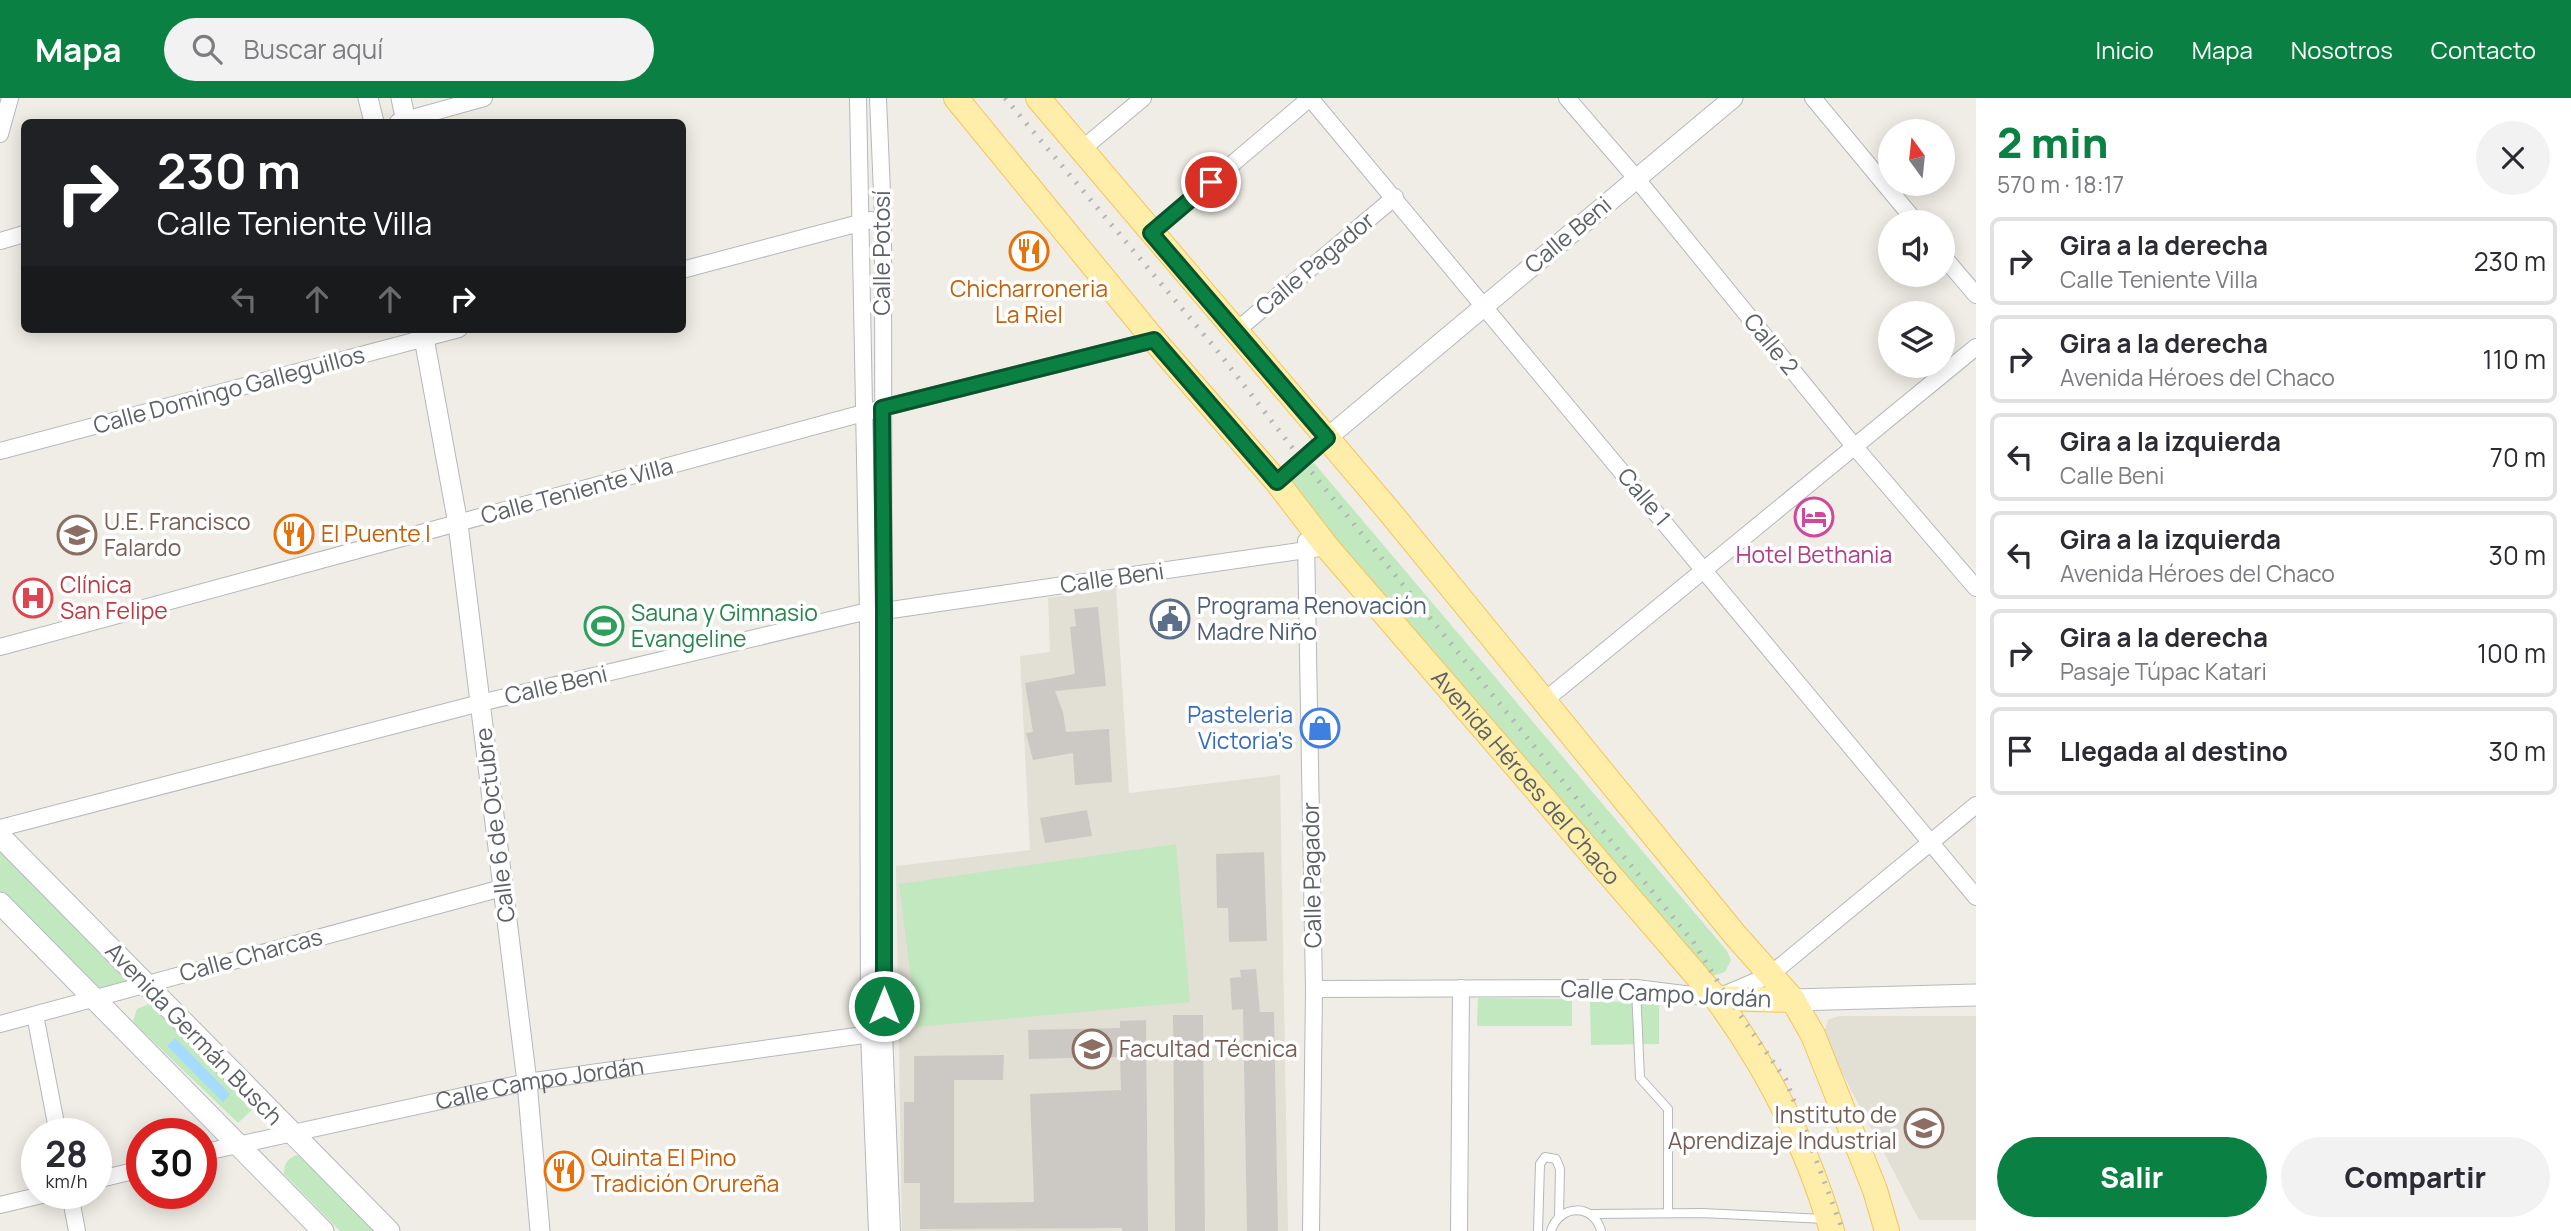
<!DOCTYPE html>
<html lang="es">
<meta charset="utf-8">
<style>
:root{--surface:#fff;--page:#f2f2f3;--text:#2b2b33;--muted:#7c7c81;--line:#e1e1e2;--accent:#0b8043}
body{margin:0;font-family:Manrope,sans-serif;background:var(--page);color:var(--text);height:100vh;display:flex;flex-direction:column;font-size:26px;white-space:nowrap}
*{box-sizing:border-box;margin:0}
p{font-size:23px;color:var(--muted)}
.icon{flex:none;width:38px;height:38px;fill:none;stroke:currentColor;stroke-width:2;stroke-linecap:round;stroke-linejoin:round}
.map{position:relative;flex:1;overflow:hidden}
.drawer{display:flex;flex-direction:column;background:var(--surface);width:595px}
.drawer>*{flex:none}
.guide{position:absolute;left:21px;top:21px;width:665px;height:214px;border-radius:10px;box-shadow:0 4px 18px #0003;background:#202124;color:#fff;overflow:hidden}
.needle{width:46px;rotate:345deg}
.tools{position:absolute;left:1878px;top:21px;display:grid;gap:14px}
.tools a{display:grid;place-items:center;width:77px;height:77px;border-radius:50%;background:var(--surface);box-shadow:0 4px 18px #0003;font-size:35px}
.speed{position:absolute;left:21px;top:1020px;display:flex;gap:14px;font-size:35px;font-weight:700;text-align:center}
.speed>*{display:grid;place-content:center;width:91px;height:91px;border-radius:50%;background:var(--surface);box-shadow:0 4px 18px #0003;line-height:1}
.speed small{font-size:18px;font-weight:400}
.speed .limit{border:10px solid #d22;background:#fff;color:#111}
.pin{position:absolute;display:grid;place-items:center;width:60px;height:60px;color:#fff;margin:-30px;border:4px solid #fff;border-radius:50%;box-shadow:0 2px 7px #0007}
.me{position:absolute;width:77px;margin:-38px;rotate:0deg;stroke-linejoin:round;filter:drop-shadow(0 0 5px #0008)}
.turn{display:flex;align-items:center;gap:24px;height:147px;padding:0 21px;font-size:32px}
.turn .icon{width:91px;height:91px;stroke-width:2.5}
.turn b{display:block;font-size:49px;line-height:60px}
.lanes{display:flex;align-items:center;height:66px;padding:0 21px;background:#0003;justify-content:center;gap:35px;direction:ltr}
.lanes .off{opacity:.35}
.round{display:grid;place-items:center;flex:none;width:74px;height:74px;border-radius:37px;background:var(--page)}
.headline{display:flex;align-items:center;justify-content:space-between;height:119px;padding:0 21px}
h1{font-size:42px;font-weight:800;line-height:52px;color:var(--accent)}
.primary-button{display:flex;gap:14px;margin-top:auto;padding:14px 21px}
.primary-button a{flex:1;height:80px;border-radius:42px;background:var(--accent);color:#fff;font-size:28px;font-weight:800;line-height:80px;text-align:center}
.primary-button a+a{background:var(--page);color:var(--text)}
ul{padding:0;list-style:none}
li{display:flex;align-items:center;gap:21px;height:88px;margin:0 14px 10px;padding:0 7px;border:4px solid var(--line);border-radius:10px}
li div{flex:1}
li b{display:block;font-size:26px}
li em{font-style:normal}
header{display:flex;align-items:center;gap:42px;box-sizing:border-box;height:98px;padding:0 35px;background:var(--accent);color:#fff}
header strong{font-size:33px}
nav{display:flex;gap:38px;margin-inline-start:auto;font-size:24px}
.search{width:490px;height:63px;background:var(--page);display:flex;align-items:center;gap:18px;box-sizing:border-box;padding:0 24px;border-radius:38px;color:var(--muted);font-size:26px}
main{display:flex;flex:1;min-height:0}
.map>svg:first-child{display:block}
.education{fill:#e2dfd5}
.green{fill:#c2e8c0}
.water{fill:#a5dbff}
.building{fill:#ccc9c4}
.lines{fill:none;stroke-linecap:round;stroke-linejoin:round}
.service-casing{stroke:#b5b8bc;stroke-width:10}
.minor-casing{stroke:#b5b8bc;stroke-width:18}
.tertiary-casing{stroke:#b5b8bc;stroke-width:21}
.secondary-casing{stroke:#b6babf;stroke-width:23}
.primary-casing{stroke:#f7c456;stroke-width:26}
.service{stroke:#fff;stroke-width:8}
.minor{stroke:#fff;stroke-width:16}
.tertiary{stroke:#fff;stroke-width:19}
.secondary{stroke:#fff;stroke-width:21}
.primary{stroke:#fea;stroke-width:24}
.rail{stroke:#b5b6b7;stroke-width:5;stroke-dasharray:2 9;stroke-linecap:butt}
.route-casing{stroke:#07532c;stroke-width:18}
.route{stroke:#0b8043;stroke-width:12}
.labels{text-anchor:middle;stroke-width:7;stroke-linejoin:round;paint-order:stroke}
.street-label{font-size:23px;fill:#5c6166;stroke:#fff}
.food-label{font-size:23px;fill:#c56008;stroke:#fff;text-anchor:start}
.education-label{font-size:23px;fill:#785e54;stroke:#fff;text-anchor:start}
.hotel-label{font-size:23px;fill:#b23c85;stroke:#fff}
.health-label{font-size:23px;fill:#be3a42;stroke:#fff;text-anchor:start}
.service-label{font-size:23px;fill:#4e5e75;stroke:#fff;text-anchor:start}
.leisure-label{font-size:23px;fill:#27864d;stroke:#fff;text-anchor:start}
.shop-label{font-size:23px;fill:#366cbe;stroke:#fff;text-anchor:end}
</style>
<header>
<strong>Mapa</strong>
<div class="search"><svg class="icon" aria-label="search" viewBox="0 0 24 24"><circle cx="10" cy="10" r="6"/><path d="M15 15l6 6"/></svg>Buscar aquí</div>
<nav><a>Inicio</a><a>Mapa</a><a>Nosotros</a><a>Contacto</a></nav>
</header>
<main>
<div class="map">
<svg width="1976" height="1133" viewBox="0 0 1976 1133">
<rect width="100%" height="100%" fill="#efede5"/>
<path class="education" d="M1116 490 1129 695 1280 677 1288 1133H902L896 768 1030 752 1020 558 1050 554 1048 500Z
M1839 918H1976V1122H1919L1823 938 1828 922Z"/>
<path class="green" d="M1314 365 1727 853 1731 862 1725 874 1708 879 1293 393 1290 381 1296 373Z
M1176 746 1190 904 917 929 899 786Z
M0 749 130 884 100 893 0 794Z
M1478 900 1572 901V928H1477Z
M1659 903V946L1591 947 1590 904Z
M151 905 255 1009 238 1025 133 924 137 911Z
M296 1057 305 1058 378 1133H340L284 1076C284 1065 287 1062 296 1057Z"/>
<path class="water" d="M175 940 230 996 223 1004 167 948Z"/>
<path class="building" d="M1098 509 1106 588 1055 593 1063 614 1066 634 1109 631 1112 684 1075 687 1073 655 1033 662 1026 635 1033 634 1025 585 1075 576 1070 529 1076 528 1074 511Z
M1087 712 1092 738 1045 745 1040 720Z
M1264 754 1267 843 1229 844 1228 810H1217L1216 756Z
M1256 871 1260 914H1274L1278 1133H1247L1243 911 1232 912 1230 880 1241 879 1240 872Z
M1173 917H1203L1205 1133H1175Z
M1146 922 1148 1133H1122V1130L920 1131V1085H904V1004H914V958L1004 957 1003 982H954V1105L1034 1104 1030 996 1121 992 1120 959 1029 961 1028 932 1120 930V923Z"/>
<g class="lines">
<defs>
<path id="service" d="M1636 890 1640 980 1668 1011V1115
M1590 1116 1702 1115 1825 1121
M1538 1133 1540 1066 1545 1059 1556 1061 1560 1071 1559 1118
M1551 1133C1559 1106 1594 1105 1601 1133"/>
<g id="minor">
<path d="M858 0 868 513 869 935 877 1133"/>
<path d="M878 0 883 119 884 935 892 1133"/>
<path d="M1567 0 1636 80 1854 348 1976 490"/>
<path d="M1813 0 1916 124"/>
<path d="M398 24 484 0"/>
<path d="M0 36 10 0"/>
<path d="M1081 52 1143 0"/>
<path d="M1151 135 1310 0 1976 799"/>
<path d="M0 143 24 136"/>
<path d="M1942 157 1976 197"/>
<path d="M682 172 871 122"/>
<path d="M1236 233 1395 99"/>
<path d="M0 353 459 231"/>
<path d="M1277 384 1327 340"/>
<path d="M1306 443 1314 891 1311 1133"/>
<path d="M0 549 882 310 1154 242"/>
<path d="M1544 603 1976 249"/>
<path d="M0 730 480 605 868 513H884L1327 449"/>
<path d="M1314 891 1636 890 1716 900 1770 877 1976 707"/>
<path d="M35 917 58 1036"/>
<path d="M0 926 502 790"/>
<path id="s1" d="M201 1055 527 984 878 935"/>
<path d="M96 1082 142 1071"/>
<path d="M70 1096 77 1133"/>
<path d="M0 1107 46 1096"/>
<path d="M1459 1133 1461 890"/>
</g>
<path id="tertiary" d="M368 0 374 24
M401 0 406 24
M419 231 424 240 458 426 527 984 540 1133
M1327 340 1733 0"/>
<path id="secondary" d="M0 738 389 1133
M0 805 323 1133
M1793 902 1976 897"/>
<g id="primary">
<path id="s2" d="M956 0 1154 242 1277 384 1327 449 1716 900C1768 970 1807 1049 1832 1133"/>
<path d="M1038 0 1389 413 1736 838 1793 902 1813 937 1875 1092 1887 1133"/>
<path d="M1716 900 1793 902"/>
</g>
</defs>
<use href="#service" class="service-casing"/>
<use href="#minor" class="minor-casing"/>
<use href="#tertiary" class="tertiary-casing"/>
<use href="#secondary" class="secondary-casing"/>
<use href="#primary" class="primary-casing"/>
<use href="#service" class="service"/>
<use href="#minor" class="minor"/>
<use href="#tertiary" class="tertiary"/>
<use href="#secondary" class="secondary"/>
<use href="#primary" class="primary"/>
<path class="rail" d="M1005 0 1216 251 1301 361 1694 845 1728 900 1786 982 1843 1133"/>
</g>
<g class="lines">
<defs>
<path id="route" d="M884 908V513L882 310 1154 242 1277 384 1327 340 1151 135 1211 84"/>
</defs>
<use href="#route" class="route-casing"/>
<use href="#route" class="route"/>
</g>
<defs>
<symbol id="restaurant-ring" viewBox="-11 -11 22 22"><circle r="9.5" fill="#fff" stroke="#e8710a" stroke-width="1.5"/><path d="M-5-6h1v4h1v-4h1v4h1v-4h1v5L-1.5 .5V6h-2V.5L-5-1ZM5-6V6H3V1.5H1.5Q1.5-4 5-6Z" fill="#e8710a"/></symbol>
<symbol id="hotel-ring" viewBox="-11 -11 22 22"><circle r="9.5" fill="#fff" stroke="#d1479c" stroke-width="1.5"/><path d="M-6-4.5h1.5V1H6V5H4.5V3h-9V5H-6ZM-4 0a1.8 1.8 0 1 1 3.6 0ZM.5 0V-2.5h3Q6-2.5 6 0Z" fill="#d1479c"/></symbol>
<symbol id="school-ring" viewBox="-11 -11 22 22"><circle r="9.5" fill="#fff" stroke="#8d6e63" stroke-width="1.5"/><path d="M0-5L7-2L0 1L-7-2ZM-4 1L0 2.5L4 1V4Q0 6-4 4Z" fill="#8d6e63"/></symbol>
<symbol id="hospital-ring" viewBox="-11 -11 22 22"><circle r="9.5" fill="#fff" stroke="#e0444e" stroke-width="1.5"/><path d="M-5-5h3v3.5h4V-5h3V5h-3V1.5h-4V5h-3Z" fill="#e0444e"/></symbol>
<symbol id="civic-ring" viewBox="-11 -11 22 22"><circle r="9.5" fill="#fff" stroke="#5c6f8a" stroke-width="1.5"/><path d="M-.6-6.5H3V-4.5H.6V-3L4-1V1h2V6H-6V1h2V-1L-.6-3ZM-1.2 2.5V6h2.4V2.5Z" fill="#5c6f8a"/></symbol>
<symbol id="stadium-ring" viewBox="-11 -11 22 22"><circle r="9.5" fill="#fff" stroke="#2e9e5b" stroke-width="1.5"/><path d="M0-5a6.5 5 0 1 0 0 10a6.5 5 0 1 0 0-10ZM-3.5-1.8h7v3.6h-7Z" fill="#2e9e5b"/></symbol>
<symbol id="shop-ring" viewBox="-11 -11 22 22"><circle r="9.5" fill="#fff" stroke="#3f7fe0" stroke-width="1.5"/><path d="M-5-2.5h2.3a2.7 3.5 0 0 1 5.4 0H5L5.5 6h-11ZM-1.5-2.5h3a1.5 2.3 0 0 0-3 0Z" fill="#3f7fe0"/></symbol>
<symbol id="university-ring" viewBox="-11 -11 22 22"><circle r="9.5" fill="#fff" stroke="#8d6e63" stroke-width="1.5"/><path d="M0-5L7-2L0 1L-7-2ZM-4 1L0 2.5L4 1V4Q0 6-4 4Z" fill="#8d6e63"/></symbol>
</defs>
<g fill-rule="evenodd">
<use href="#restaurant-ring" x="1007" y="131" width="44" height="44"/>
<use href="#hotel-ring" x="1792" y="397" width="44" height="44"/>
<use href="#restaurant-ring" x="272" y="414" width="44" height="44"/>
<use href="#school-ring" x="55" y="415" width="44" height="44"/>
<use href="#hospital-ring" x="11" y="478" width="44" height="44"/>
<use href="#civic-ring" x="1148" y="499" width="44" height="44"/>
<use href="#stadium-ring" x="582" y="506" width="44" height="44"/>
<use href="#shop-ring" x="1298" y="608" width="44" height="44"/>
<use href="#university-ring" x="1070" y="929" width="44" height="44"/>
<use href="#university-ring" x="1902" y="1008" width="44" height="44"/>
<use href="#restaurant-ring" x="542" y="1051" width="44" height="44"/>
</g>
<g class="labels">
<g class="street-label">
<text transform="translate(1568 137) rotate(-40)" y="8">Calle Beni</text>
<text transform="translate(882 155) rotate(-90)" y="8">Calle Potosí</text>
<text transform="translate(1315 166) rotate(-40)" y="8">Calle Pagador</text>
<text transform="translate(1771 246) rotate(51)" y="8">Calle 2</text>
<text transform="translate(229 292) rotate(-15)" y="8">Calle Domingo Galleguillos</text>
<text transform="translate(577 393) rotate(-15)" y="8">Calle Teniente Villa</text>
<text transform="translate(1644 399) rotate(50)" y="8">Calle 1</text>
<text transform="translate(1112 480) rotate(-8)" y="8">Calle Beni</text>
<text transform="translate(556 587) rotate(-13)" y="8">Calle Beni</text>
<text dy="8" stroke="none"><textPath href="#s2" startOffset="887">Avenida Héroes del Chaco</textPath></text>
<text transform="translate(495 727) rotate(-97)" y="8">Calle 6 de Octubre</text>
<text transform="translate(1312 777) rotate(-91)" y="8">Calle Pagador</text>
<text transform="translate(251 857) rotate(-15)" y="8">Calle Charcas</text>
<text transform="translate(1666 896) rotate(3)" y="8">Calle Campo Jordán</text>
<text transform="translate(194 936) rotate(46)" y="8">Avenida Germán Busch</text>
<text dy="8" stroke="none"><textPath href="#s1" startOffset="346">Calle Campo Jordán</textPath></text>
</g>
<g class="food-label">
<text x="1029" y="199" text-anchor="middle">Chicharroneria<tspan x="1029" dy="26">La Riel</tspan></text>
<text x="321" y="444">El Puente I</text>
<text x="591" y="1068">Quinta El Pino<tspan x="591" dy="26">Tradición Orureña</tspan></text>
</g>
<g class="education-label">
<text x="104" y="432">U.E. Francisco<tspan x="104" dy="26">Falardo</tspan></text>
<text x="1119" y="959">Facultad Técnica</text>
<text x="1897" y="1025" text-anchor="end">Instituto de<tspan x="1897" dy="26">Aprendizaje Industrial</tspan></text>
</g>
<g class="hotel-label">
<text x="1814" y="465">Hotel Bethania</text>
</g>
<g class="health-label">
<text x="60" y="495">Clínica<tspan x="60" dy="26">San Felipe</tspan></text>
</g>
<g class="service-label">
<text x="1197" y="516">Programa Renovación<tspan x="1197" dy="26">Madre Niño</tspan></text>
</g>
<g class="leisure-label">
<text x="631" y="523">Sauna y Gimnasio<tspan x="631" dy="26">Evangeline</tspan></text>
</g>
<g class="shop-label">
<text x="1293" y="625">Pasteleria<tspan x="1293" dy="26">Victoria's</tspan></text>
</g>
</g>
</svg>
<div class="tools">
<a><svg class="needle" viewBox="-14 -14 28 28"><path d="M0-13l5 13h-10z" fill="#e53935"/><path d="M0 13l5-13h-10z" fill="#7c7c81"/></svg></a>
<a><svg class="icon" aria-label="sound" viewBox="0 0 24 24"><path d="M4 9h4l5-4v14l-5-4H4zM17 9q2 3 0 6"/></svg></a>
<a><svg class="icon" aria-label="layers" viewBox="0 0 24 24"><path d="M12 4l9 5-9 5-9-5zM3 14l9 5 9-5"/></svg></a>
</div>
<div class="speed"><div>28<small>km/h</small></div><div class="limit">30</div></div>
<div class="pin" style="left:1211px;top:84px;background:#d93025"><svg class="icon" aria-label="arrive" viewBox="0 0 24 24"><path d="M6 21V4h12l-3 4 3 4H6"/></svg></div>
<svg class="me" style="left:884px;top:908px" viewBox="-20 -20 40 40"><circle r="17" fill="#0b8043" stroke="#fff" stroke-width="3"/><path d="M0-11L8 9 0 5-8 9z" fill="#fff"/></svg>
<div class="guide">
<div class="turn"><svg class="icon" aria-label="right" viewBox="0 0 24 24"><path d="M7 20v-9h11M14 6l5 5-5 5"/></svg><div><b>230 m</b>Calle Teniente Villa</div></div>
<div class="lanes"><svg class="icon off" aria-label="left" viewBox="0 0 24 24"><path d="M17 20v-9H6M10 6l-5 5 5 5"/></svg><svg class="icon off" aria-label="ahead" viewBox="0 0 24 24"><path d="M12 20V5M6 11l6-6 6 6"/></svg><svg class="icon off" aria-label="ahead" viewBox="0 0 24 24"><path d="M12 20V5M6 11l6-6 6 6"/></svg><svg class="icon" aria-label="right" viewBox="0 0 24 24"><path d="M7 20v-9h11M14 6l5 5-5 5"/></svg></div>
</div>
</div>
<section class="drawer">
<div class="headline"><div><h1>2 min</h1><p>570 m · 18:17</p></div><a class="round"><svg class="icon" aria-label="close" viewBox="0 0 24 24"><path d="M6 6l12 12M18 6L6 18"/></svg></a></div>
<ul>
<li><svg class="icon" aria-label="right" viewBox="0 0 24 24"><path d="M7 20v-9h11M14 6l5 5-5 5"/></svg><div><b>Gira a la derecha</b><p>Calle Teniente Villa</p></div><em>230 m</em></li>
<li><svg class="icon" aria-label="right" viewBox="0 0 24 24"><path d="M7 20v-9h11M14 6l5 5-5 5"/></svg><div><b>Gira a la derecha</b><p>Avenida Héroes del Chaco</p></div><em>110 m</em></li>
<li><svg class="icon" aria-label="left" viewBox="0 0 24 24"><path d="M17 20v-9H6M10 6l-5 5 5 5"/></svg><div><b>Gira a la izquierda</b><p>Calle Beni</p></div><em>70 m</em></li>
<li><svg class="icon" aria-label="left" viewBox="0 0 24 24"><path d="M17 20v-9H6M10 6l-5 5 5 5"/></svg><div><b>Gira a la izquierda</b><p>Avenida Héroes del Chaco</p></div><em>30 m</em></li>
<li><svg class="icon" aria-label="right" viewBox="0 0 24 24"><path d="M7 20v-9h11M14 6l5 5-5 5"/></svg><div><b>Gira a la derecha</b><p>Pasaje Túpac Katari</p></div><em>100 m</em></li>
<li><svg class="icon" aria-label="arrive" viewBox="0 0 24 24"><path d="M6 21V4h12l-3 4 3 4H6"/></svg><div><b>Llegada al destino</b></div><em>30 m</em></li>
</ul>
<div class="primary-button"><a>Salir</a><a>Compartir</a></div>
</section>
</main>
